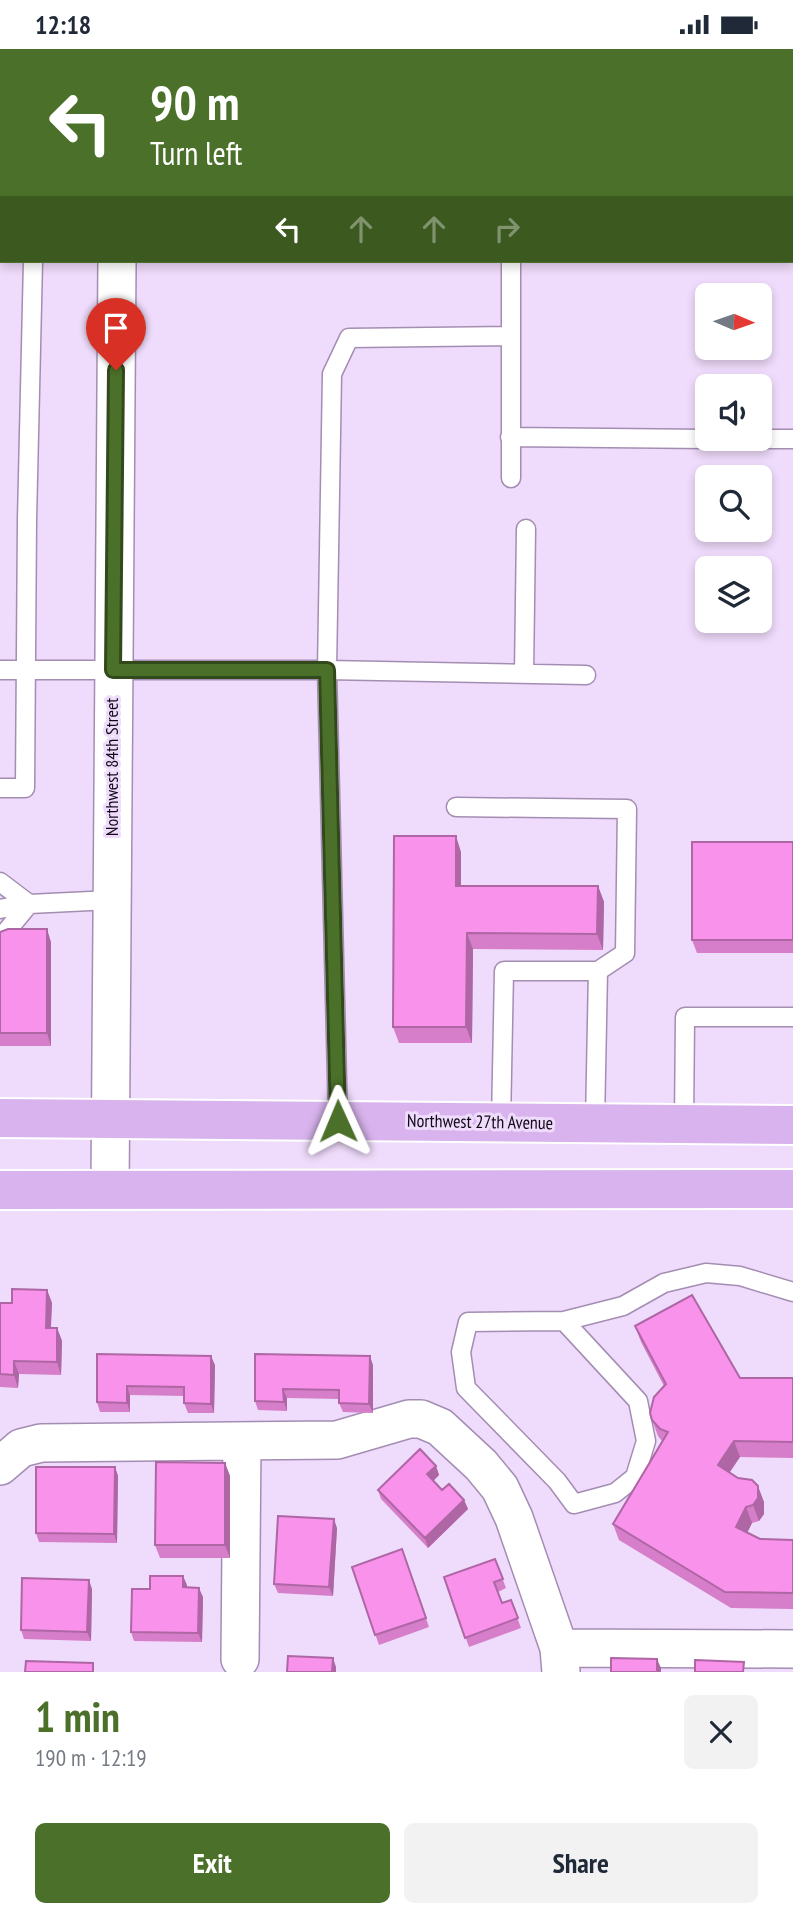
<!DOCTYPE html>
<meta charset="utf-8">
<style>
:root{--surface:#fff;--page:#f2f2f3;--text:#1f2937;--muted:#747a83;--accent:#4b7029}
body{margin:0;font-family:"PT Sans Narrow",sans-serif;background:var(--page);color:var(--text);height:100vh;display:flex;flex-direction:column;font-size:26px;white-space:nowrap}
*{box-sizing:border-box;margin:0}
p{font-size:23px;color:var(--muted)}
.icon{flex:none;width:38px;height:38px;fill:none;stroke:currentColor;stroke-width:2;stroke-linecap:round;stroke-linejoin:round}
.map{position:relative;height:1623px;overflow:hidden}
.side{display:flex;flex-direction:column;background:var(--surface);flex:1}
.side>*{flex:none}
.top-card{position:absolute;left:0px;top:0px;width:794px;height:214px;box-shadow:0 4px 10px #0003;background:#4b7029;color:#fff;overflow:hidden}
.needle{width:46px;rotate:92deg}
.tools{position:absolute;left:695px;top:234px;display:grid;gap:14px}
.tools a{display:grid;place-items:center;width:77px;height:77px;border-radius:10px;background:var(--surface);box-shadow:0 4px 10px #0003;font-size:35px}
.pin{position:absolute;display:grid;place-items:center;width:60px;height:60px;color:#fff;margin:-72px -30px;border-radius:50% 50% 50% 0;rotate:-45deg;box-shadow:0 0 7px #0007}
.pin .icon{rotate:45deg}
.me{position:absolute;width:77px;margin:-38px;rotate:359deg;stroke-linejoin:round;filter:drop-shadow(0 0 5px #0008)}
.turn{display:flex;align-items:center;gap:24px;height:147px;padding:0 35px;font-size:32px}
.turn .icon{width:91px;height:91px;stroke-width:2.5}
.turn b{display:block;font-size:49px;line-height:60px}
.lanes{display:flex;align-items:center;height:66px;padding:0 35px;background:#0003;justify-content:center;gap:35px;direction:ltr}
.lanes .off{opacity:.35}
.round{display:grid;place-items:center;flex:none;width:74px;height:74px;border-radius:10px;background:var(--page)}
.overview{display:flex;align-items:center;justify-content:space-between;height:119px;padding:0 35px}
h1{font-size:42px;font-weight:700;line-height:52px;color:var(--accent)}
.primary-button{display:flex;gap:14px;margin-top:auto;padding:14px 35px}
.primary-button a{flex:1;height:80px;border-radius:10px;background:var(--accent);color:#fff;font-size:28px;font-weight:700;line-height:80px;text-align:center}
.primary-button a+a{background:var(--page);color:var(--text)}
.status{display:flex;justify-content:space-between;align-items:center;height:49px;padding:0 35px;background:var(--surface);direction:ltr}
.status svg{height:19px;fill:currentColor}
.map>svg:first-child{display:block}
.lines{fill:none;stroke-linecap:round;stroke-linejoin:round}
.lane-casing{stroke:#a48db2;stroke-width:21}
.street-casing{stroke:#a48db2;stroke-width:40}
.primary-casing{stroke:#fff;stroke-width:42}
.lane{stroke:#fff;stroke-width:18}
.street{stroke:#fff;stroke-width:37}
.primary{stroke:#d8b3ed;stroke-width:38}
.wall{fill:#d67ec9}
.shaded-wall{fill:#ae66a4}
.building{fill:#f992ea;stroke:#ae66a4;stroke-width:2}
.route-casing{stroke:#31491b;stroke-width:18}
.route{stroke:#4b7029;stroke-width:12}
.labels{text-anchor:middle;stroke-width:6;stroke-linejoin:round;paint-order:stroke}
.street-label{font-size:18px;fill:#120a17;stroke:#efdbfb}
</style>
<div class="status"><b>12:18</b><svg viewBox="0 0 49 12"><path d="M0 12V9h3v3zM5 12V6h3v6zM10 12V3h3v9zM15 12V0h3v12zM26 1h20v11H26zM47 4h2v5h-2z"/></svg></div>
<div class="map">
<svg width="793" height="1623" viewBox="0 0 793 1623">
<rect width="100%" height="100%" fill="#efdbfb"/>
<g class="lines">
<defs>
<path id="lane" d="M0 129H2
M511 287 349 289 332 325 327 621 586 626
M510 388 707 390
M757 390H793
M511 429V212
M0 621H327L338 1072
M524 625 526 480
M0 739H25L27 471 33 212
M456 758 627 760 625 904 598 922
M0 833 29 855 111 851
M0 860 29 855
M0 890 29 855
M501 1074 504 922H598L595 1074
M684 1075 685 968H793
M564 1272 638 1352 646 1392 635 1428 615 1444 574 1455 557 1432 466 1339 461 1303 468 1273 564 1272 623 1257 664 1234 706 1224 740 1227 793 1243"/>
<path id="street" d="M119 2V0
M110 1140 117 212
M0 1417 21 1399 41 1394 337 1391 409 1370H421L440 1378 481 1416 500 1439 514 1469 559 1599 561 1623
M559 1599 793 1600
M240 1610 242 1392"/>
<path id="primary" d="M0 1069 793 1076
M0 1141 793 1140"/>
</defs>
<use href="#lane" class="lane-casing"/>
<use href="#street" class="street-casing"/>
<use href="#primary" class="primary-casing"/>
<use href="#lane" class="lane"/>
<use href="#street" class="street"/>
<use href="#primary" class="primary"/>
</g>
<path class="wall" d="M223 0H262V2H223Z
M793 793V904H697L692 891Z
M461 803V837H598L604 853 603 901 473 900 472 994H399L393 978Z
M0 883 51 893V997H0Z
M47 1241 52 1254 51 1279H57L62 1292 61 1326 19 1325 18 1339 0 1338V1254H12Z
M635 1277 740 1329H793V1409L740 1408 729 1423 764 1453V1465L759 1472 752 1474 747 1484 760 1490 793 1491V1560L731 1559 619 1491 613 1475 662 1392 658 1387 652 1371 664 1337 641 1293Z
M97 1305 215 1316 214 1364H188L184 1354V1347L130 1346V1363H100L97 1353Z
M255 1305 373 1316V1364L343 1363 339 1354V1350L287 1349V1362L258 1361 255 1352Z
M225 1414 230 1427V1509H160L155 1496Z
M436 1417 439 1426 433 1432 442 1441 464 1451 468 1460 428 1499 381 1450 378 1441Z
M115 1418 118 1427 117 1494 39 1493 36 1484Z
M337 1479 333 1547 278 1544 274 1535Z
M402 1500 429 1578 379 1596 352 1518Z
M495 1510 506 1539 498 1543 502 1554 511 1551 521 1579 469 1598 444 1528Z
M183 1527 187 1538 203 1548 202 1593 134 1592 131 1583Z
M92 1540 91 1592 24 1590 21 1581Z"/>
<path class="shaded-wall" d="M456 787 461 803V853L456 837Z
M598 837 604 853 603 901 597 885Z
M47 880 51 893V997L47 984Z
M467 884 473 900 472 994 466 978Z
M47 1241 52 1254 50 1292 46 1279Z
M57 1279 62 1292 61 1326 57 1313Z
M211 1307 215 1316 214 1364 211 1355Z
M370 1307 373 1316V1364L369 1355Z
M14 1312 19 1325 18 1339 14 1326Z
M127 1337 130 1346V1363L127 1354Z
M283 1340 287 1349V1362L284 1353Z
M734 1392 740 1408 724 1432 718 1416Z
M225 1414 230 1427V1509L225 1496Z
M436 1417 439 1426 430 1435 427 1425Z
M115 1418 118 1427 117 1494 114 1485Z
M758 1437 764 1453V1465L759 1472 753 1456Z
M464 1451 468 1460 428 1499 425 1489Z
M746 1458 752 1474 742 1494 736 1478Z
M334 1470 337 1479 333 1547 329 1538Z
M183 1527 187 1536 186 1547 183 1538Z
M89 1531 92 1540 91 1592 87 1583Z
M199 1539 203 1548 202 1593 198 1584Z
M333 1609 336 1618V1623H332Z
M657 1610 661 1619V1623H657Z"/>
<path class="building" d="M490 0H508V2H490Z
M394 787H456V837H598L597 885 467 884 466 978H393Z
M692 793H793V891H692Z
M8 880H47V984H0V883Z
M12 1240 47 1241 46 1279H57V1313L14 1312V1326L0 1325V1254H12Z
M692 1246 740 1329H793V1393L734 1392 718 1416 738 1429 752 1431 758 1437V1449L753 1456 746 1458 736 1478 760 1490 793 1491V1544L725 1543 613 1475 668 1383 660 1380 652 1371 650 1364 654 1348 666 1335 635 1277Z
M97 1305 211 1307V1355L184 1354V1338L127 1337V1354L97 1353Z
M255 1305 370 1307 369 1355 339 1354V1341L283 1340 284 1353 255 1352Z
M420 1400 436 1417 427 1425 442 1441 449 1435 464 1451 425 1489 378 1441Z
M156 1413 225 1414V1496H155Z
M36 1418H115L114 1485 36 1484Z
M278 1467 334 1470 329 1538 274 1535Z
M402 1500 426 1569 375 1586 352 1518Z
M495 1510 503 1530 494 1533 502 1554 511 1551 518 1569 465 1589 444 1528Z
M150 1527H183V1538L199 1539 198 1584 131 1583 132 1540H150Z
M22 1529 89 1531 87 1583 21 1581Z
M288 1607 333 1609 332 1623H287Z
M611 1609 657 1610V1623H611Z
M695 1611 744 1613 743 1623H695Z
M26 1612 93 1614V1623H25Z"/>
<g class="lines">
<defs>
<path id="route" d="M116 321 113 621H327L338 1072"/>
</defs>
<use href="#route" class="route-casing"/>
<use href="#route" class="route"/>
</g>
<g class="labels">
<g class="street-label">
<text transform="translate(112 718) rotate(-90)" y="6">Northwest 84th Street</text>
<text transform="translate(480 1073) rotate(1)" y="6">Northwest 27th Avenue</text>
</g>
</g>
</svg>
<div class="tools">
<a><svg class="needle" viewBox="-14 -14 28 28"><path d="M0-13l5 13h-10z" fill="#e53935"/><path d="M0 13l5-13h-10z" fill="#747a83"/></svg></a>
<a><svg class="icon" aria-label="sound" viewBox="0 0 24 24"><path d="M4 9h4l5-4v14l-5-4H4zM17 9q2 3 0 6"/></svg></a>
<a><svg class="icon" aria-label="search" viewBox="0 0 24 24"><circle cx="10" cy="10" r="6"/><path d="M15 15l6 6"/></svg></a>
<a><svg class="icon" aria-label="layers" viewBox="0 0 24 24"><path d="M12 4l9 5-9 5-9-5zM3 14l9 5 9-5"/></svg></a>
</div>
<div class="pin" style="left:116px;top:321px;background:#d93025"><svg class="icon" aria-label="arrive" viewBox="0 0 24 24"><path d="M6 21V4h12l-3 4 3 4H6"/></svg></div>
<svg class="me" style="left:338px;top:1072px" viewBox="-20 -20 40 40"><path d="M0-17L14 15 0 8-14 15z" fill="#4b7029" stroke="#fff" stroke-width="4"/></svg>
<div class="top-card">
<div class="turn"><svg class="icon" aria-label="left" viewBox="0 0 24 24"><path d="M17 20v-9H6M10 6l-5 5 5 5"/></svg><div><b>90 m</b>Turn left</div></div>
<div class="lanes"><svg class="icon" aria-label="left" viewBox="0 0 24 24"><path d="M17 20v-9H6M10 6l-5 5 5 5"/></svg><svg class="icon off" aria-label="ahead" viewBox="0 0 24 24"><path d="M12 20V5M6 11l6-6 6 6"/></svg><svg class="icon off" aria-label="ahead" viewBox="0 0 24 24"><path d="M12 20V5M6 11l6-6 6 6"/></svg><svg class="icon off" aria-label="right" viewBox="0 0 24 24"><path d="M7 20v-9h11M14 6l5 5-5 5"/></svg></div>
</div>
</div>
<section class="side">
<div class="overview"><div><h1>1 min</h1><p>190 m · 12:19</p></div><a class="round"><svg class="icon" aria-label="close" viewBox="0 0 24 24"><path d="M6 6l12 12M18 6L6 18"/></svg></a></div>
<div class="primary-button"><a>Exit</a><a>Share</a></div>
</section>
